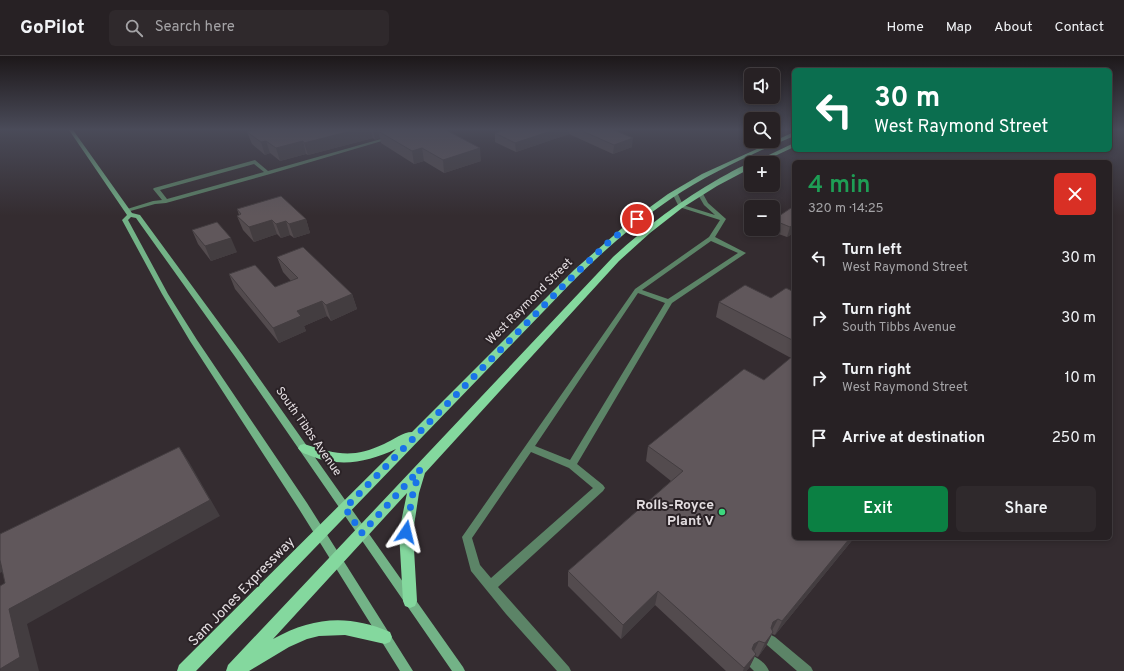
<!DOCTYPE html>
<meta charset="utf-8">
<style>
:root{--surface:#272124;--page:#2f292c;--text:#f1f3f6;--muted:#a4a3a6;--line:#433e41;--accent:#0b8043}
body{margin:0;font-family:Overpass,sans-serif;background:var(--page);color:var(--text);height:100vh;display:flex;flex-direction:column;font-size:15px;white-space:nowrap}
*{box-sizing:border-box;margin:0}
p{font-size:13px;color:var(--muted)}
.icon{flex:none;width:22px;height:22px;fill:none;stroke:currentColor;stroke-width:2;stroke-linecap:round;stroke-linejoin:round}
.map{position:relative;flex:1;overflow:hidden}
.panel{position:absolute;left:792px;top:104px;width:320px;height:380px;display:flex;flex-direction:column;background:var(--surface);border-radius:6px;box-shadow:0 2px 6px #0003,0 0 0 1px var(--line)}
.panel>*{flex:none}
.guide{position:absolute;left:792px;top:12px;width:320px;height:84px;border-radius:6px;box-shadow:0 2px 6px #0003,0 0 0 1px var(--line);background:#0b6e4f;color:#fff;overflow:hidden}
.tools{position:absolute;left:744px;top:12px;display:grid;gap:8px}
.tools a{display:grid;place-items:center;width:36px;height:36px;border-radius:6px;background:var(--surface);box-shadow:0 2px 6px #0003,0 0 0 1px var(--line);font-size:20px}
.pin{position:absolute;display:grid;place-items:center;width:34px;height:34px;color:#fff;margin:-17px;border:2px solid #fff;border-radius:50%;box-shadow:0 1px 4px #0007}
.me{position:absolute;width:44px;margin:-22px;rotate:10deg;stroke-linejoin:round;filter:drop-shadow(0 0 3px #0008)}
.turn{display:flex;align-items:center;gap:14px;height:84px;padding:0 16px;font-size:18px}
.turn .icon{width:52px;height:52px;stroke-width:2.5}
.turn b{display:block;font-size:28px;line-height:34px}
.round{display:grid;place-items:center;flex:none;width:42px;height:42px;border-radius:6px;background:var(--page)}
.overview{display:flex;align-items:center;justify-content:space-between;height:68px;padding:0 16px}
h1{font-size:24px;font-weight:600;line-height:30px;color:#1e9e55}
.button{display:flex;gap:8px;margin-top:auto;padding:8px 16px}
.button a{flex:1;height:46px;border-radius:6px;background:var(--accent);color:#fff;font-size:16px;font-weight:600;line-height:46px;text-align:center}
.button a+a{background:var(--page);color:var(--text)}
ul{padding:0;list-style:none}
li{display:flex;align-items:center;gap:12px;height:60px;padding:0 16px}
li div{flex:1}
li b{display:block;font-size:15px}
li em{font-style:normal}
header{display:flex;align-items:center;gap:24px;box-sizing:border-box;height:56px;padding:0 20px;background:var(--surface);border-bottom:1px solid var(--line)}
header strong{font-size:19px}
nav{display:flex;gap:22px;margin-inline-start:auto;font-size:14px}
.search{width:280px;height:36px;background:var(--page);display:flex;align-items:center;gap:10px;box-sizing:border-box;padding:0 14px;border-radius:6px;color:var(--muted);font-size:15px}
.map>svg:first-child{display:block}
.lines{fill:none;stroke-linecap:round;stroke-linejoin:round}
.lane{fill:#5c8467;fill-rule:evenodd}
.secondary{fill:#73b387;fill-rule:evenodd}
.primary{fill:#84d89e;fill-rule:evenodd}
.wall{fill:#534b4e}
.shaded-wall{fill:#433d40}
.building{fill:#60575b;stroke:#433d40}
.route{stroke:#1a73e8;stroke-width:7;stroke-dasharray:0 12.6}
.poi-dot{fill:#3dd77e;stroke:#2a2226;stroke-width:1.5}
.labels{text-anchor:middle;stroke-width:4;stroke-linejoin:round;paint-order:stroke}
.street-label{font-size:12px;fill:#e3dde0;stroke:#2a2226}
.near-poi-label{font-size:14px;font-weight:bold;fill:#e3dde0;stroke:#2a2226;text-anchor:end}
.near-street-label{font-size:14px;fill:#e3dde0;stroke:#2a2226}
</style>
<header>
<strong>GoPilot</strong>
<div class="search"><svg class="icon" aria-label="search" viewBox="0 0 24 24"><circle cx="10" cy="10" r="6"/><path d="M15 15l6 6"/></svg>Search here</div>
<nav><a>Home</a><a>Map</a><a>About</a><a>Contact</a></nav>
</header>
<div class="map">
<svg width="1124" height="615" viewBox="0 0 1124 615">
<rect width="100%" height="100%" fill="#342c30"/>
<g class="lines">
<path class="lane" d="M388 81 392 82 270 118 166 147 155 148 127 156 124 154 153 145 162 144 153 133 154 132 255 104 268 115ZM254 108 264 116 167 143 160 134Z
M673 136H677L683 149 715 159 704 149 697 137 702 136 708 147 726 163 715 181 746 197 672 247 577 408 603 429 605 432 603 435 498 531 569 611 571 615H557L506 558 471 515 462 481 635 233 709 181 720 164 679 151 672 137ZM711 185 738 197 668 243 642 234ZM638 237 665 247 570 404 535 390ZM531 396 569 412 593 432 491 522 480 509 472 482Z
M771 579 775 581 811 611 813 615H797L767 589 765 585 767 581Z
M753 600C760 603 766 608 769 615H754L749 610 747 606 749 602Z"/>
<path class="secondary" d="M69 74H73L132 157 140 159 242 298 463 611 465 615H452L236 302 136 162 131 161 128 164 168 238 197 284 307 447 413 615H400L299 453 190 285 162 238 122 164 127 159Z"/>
<path class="primary" d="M794 76V80C752 98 710 117 672 142 635 167 602 196 570 228L196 615H177L179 609 396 393C368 406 341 412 311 400 306 398 301 397 298 392L300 389 304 388C336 398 352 403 384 388 393 384 403 376 412 376L574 214 628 167 668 138 702 118Z
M794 87V91L760 107H752Z
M751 107V112L717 130 682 152 650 177 619 205 425 417 419 437 413 476 417 545 415 550 410 552 405 550 403 545 399 476 407 437 273 583C313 561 348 558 390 576L392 581 390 586 385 588 345 579 319 580 307 583 289 591 249 615H226L228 609 613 201C646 171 681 144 720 122 730 117 740 110 751 107Z"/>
</g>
<path class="wall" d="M255 74H446L481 105 444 117 424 105 414 108 381 87 380 82 375 84 373 82 308 99 306 98 280 105 270 97 265 99 252 88 247 76Z
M505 74H614L632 91 613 98 569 78 516 96 495 86V77Z
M794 150V177L787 181 770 175V173H773V164Z
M237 153 306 163 310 177 294 182 290 179 281 182 277 178 254 186 243 174 237 160 239 159Z
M192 174 237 196 211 205 198 188Z
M277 201 352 238 357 253 331 265 327 260 304 270 306 275 279 287 235 233 229 218 275 231 291 225 283 216Z
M794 236V482H854L775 579 772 578 766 590 758 601 755 600 749 612 746 615H726L655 549 621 583 568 530V515L671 425 646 405 648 390 764 324 791 302 716 261 719 246 771 242Z"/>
<path class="shaded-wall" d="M355 74H371L373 82 308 99 304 87Z
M373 74H411L378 75 380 82 375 84Z
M554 74H569V78L516 96 515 87Z
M633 82 632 91 613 98 614 89Z
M266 85 270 97 265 99 261 86Z
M303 85 306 98 280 105 276 92Z
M422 92 424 105 414 108 412 95Z
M480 92 481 105 444 117 443 104Z
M306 163 310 177 294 182 289 168Z
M272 164 277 178 254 186 249 171Z
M286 165 290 179 281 182 276 168Z
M794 168V177L787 181 790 171Z
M231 182 237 196 211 205 205 190Z
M352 238 357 253 331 265 326 249Z
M322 245 327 260 304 270 306 275 279 287 273 272 297 255Z
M179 391 189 406 220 460 27 568 39 615H0L9 553Z
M850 482H854L775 579 782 565Z
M0 496 15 509 0 517Z
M658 535 655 549 621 583 623 569Z
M778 563 770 578 766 580 773 566Z
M773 576 766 590 758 601 765 587Z
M759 585 752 599 748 601 754 588Z
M756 598 749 612 746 615H743L744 612Z"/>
<path class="building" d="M256 74H355L304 87 303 85 276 92 266 85 261 86 247 76Z
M383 74H446L480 92 443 104 422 92 412 95 378 75Z
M505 74H554L515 87 495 77Z
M580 74H614L633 82 614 89Z
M281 140 306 163 289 168 286 165 276 168 272 164 249 171 237 160 241 158 237 153Z
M794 150V168L790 171 773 164Z
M217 166 231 182 205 190 192 174Z
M303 191 352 238 326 249 322 245 297 255 301 260 273 272 229 218 255 209 275 231 298 222 277 201Z
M745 229 771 242 786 232 794 236V285L719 246Z
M794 299V482H850L782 565 778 563 773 566 771 572 773 576 765 587 759 585 754 588 752 593 756 598 744 612 658 535 623 569 568 515 683 415 648 390 744 313 764 324Z
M179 391 210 444 9 553 20 601 0 613V530L5 527 0 504V478Z"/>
<linearGradient id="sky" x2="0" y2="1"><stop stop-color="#1d181a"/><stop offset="0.46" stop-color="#4a4b59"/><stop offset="1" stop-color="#4a4b59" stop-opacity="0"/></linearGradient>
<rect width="1124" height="160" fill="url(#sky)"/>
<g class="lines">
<path class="route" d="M406 476 413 437 420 413 362 477 345 452 567 226 609 186 637 163"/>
</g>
<circle class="poi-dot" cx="722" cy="456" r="4"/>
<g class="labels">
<g class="street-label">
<text transform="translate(529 245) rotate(-45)" y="4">West Raymond Street</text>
<text transform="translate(309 375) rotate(55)" y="4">South Tibbs Avenue</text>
</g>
<g class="near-poi-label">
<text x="714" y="453">Rolls-Royce<tspan x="714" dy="16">Plant V</tspan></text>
</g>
<g class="near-street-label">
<text transform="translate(241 535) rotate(-46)" y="5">Sam Jones Expressway</text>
</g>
</g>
</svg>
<div class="tools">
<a><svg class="icon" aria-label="sound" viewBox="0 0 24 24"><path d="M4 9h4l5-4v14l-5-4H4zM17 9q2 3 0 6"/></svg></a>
<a><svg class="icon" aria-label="search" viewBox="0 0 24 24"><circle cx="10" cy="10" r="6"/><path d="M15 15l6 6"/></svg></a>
<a>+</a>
<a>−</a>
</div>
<div class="pin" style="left:637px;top:163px;background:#d93025"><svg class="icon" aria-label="arrive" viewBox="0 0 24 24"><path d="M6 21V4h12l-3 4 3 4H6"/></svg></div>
<svg class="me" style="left:406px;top:476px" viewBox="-20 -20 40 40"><path d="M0-17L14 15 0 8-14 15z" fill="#1a73e8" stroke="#fff" stroke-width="4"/></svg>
<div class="guide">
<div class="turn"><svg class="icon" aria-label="left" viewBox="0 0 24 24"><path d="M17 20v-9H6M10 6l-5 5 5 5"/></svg><div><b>30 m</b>West Raymond Street</div></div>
</div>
<section class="panel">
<div class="overview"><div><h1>4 min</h1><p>320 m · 14:25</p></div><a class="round" style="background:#d93025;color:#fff"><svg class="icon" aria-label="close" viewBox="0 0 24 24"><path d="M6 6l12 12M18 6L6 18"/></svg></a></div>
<ul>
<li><svg class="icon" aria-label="left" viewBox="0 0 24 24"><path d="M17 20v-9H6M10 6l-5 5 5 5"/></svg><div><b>Turn left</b><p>West Raymond Street</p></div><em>30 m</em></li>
<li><svg class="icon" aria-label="right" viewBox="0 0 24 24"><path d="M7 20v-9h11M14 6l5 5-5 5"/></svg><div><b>Turn right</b><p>South Tibbs Avenue</p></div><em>30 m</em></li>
<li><svg class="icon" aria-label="right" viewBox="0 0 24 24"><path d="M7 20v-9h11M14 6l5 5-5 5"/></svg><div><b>Turn right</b><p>West Raymond Street</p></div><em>10 m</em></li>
<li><svg class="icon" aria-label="arrive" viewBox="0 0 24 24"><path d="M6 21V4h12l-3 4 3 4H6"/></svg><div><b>Arrive at destination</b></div><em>250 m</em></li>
</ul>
<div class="button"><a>Exit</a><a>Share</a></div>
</section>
</div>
